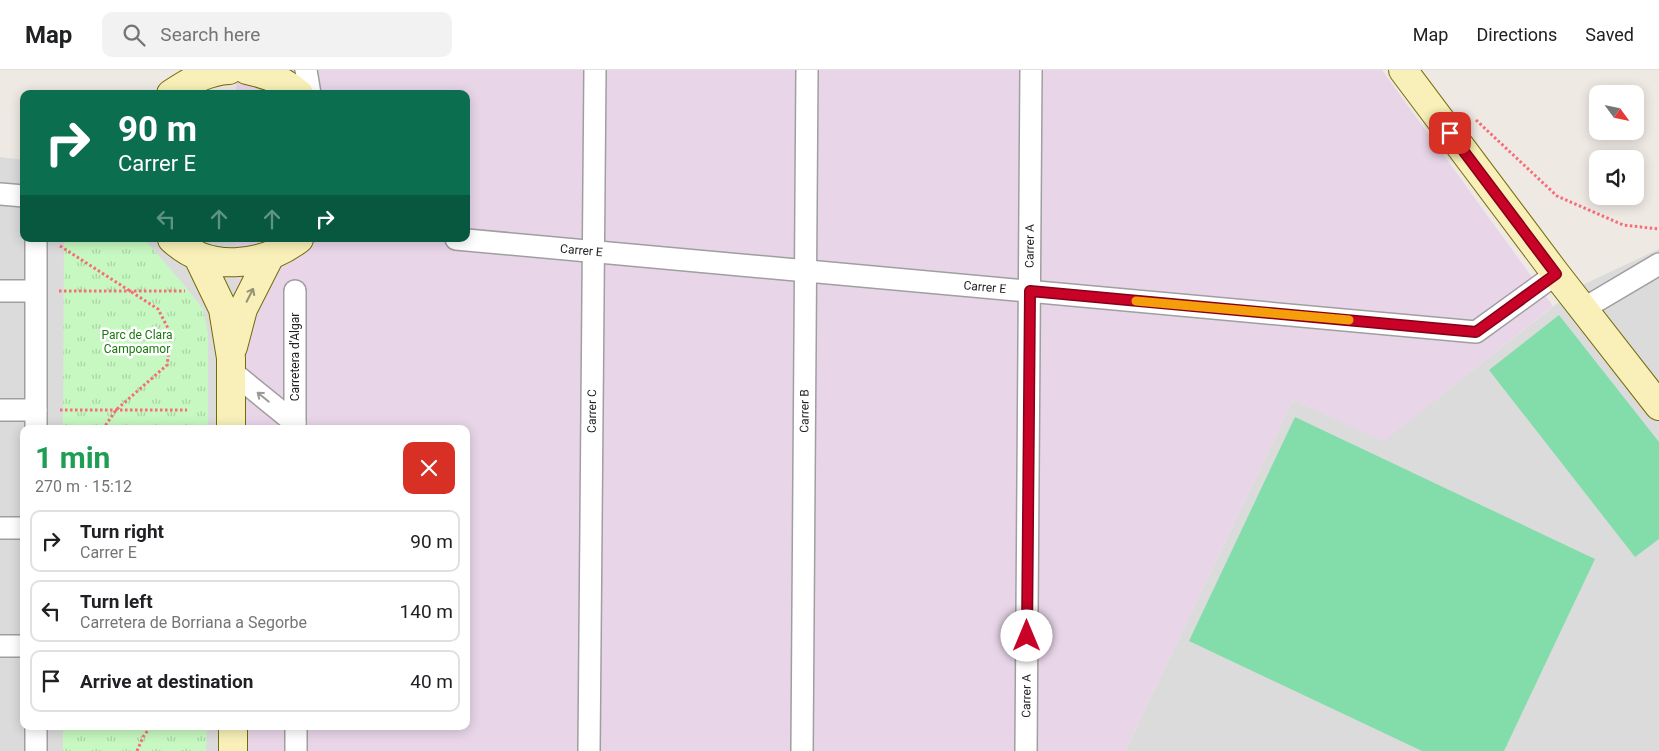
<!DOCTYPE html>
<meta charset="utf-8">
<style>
:root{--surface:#fff;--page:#f2f2f2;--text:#202124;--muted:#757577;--line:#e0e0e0}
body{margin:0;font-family:Roboto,sans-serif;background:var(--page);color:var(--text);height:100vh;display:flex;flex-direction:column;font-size:19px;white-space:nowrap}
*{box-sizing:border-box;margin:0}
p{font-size:16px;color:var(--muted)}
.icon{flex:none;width:28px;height:28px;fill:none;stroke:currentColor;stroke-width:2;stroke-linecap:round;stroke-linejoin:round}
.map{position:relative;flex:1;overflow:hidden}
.sheet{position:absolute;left:20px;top:355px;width:450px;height:305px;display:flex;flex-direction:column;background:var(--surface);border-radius:10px;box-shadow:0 2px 12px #0003}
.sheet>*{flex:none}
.top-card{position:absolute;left:20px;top:20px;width:450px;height:152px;border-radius:10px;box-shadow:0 2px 12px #0003;background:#0b6e4f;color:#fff;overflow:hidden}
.needle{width:32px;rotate:123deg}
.buttons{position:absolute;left:1589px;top:15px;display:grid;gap:10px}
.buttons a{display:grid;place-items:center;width:55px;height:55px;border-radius:10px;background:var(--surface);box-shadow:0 2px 12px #0003;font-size:25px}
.pin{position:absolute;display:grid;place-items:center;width:42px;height:42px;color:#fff;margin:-21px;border-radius:10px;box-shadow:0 2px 8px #0006}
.me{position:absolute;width:55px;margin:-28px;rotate:0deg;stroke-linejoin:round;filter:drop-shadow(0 0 4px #0008)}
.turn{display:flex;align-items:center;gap:18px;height:105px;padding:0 15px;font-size:22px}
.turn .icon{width:65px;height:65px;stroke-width:2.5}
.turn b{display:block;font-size:35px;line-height:42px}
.lanes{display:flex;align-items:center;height:48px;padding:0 15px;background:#0003;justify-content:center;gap:25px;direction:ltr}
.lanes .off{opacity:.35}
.round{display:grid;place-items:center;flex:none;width:52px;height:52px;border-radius:10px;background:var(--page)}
.head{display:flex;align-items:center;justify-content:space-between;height:85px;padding:0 15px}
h1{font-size:30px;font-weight:700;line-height:38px;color:#1e9e55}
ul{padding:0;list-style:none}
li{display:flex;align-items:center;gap:15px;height:62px;margin:0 10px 8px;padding:0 5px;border:2px solid var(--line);border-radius:10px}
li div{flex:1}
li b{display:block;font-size:19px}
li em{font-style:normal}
header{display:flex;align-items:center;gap:30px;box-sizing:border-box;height:70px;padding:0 25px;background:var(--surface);border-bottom:1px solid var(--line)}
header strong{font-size:24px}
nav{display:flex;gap:28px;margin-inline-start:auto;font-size:18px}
.search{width:350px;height:45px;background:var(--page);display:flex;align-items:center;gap:12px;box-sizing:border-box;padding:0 18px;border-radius:10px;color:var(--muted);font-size:19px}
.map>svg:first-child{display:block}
.residential{fill:#dcdbdb}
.industrial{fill:#e8d6e8}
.park{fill:url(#park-tufts)}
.pitch{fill:#83ddaa}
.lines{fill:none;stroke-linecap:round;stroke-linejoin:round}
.street-casing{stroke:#9f9f9f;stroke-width:24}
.secondary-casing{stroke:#736b06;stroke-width:30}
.path{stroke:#f76c77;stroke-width:3;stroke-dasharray:2.5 2.5;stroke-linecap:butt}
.street{stroke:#fff;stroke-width:21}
.secondary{stroke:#f8f0b8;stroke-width:28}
.oneway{stroke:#969273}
.oneway2{stroke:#9a9a9a}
.route-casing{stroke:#820219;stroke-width:12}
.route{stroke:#c80327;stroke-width:9}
.slow{stroke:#f59e0b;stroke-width:9}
.labels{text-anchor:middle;stroke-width:5;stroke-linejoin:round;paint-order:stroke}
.street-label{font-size:12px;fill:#1e1e1e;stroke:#fff}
.park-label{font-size:12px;fill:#187a0d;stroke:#fff}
</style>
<header>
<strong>Map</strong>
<div class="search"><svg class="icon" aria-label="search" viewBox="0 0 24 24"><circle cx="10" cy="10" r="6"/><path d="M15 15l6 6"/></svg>Search here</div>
<nav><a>Map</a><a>Directions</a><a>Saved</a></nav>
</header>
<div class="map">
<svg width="1659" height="681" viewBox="0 0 1659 681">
<defs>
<pattern id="park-tufts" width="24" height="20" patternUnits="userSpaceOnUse" patternTransform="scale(1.25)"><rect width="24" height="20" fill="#c7f8c1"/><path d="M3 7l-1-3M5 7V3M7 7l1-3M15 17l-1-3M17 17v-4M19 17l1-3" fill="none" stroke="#aad4a5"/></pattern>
</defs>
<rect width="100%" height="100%" fill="#efe9e4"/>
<path class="residential" d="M0 87 24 90V169H236V359H24V656H236V681H0Z
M1659 179V681H1125L1293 330 1384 370 1578 217Z"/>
<path class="industrial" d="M236 0H1382L1553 236 1384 371 1293 330 1125 681H236V656H466V359H236V169H466V24H236Z"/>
<path class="park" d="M64 169H144L180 210 203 239 208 263V359H63Z
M63 656H207L206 681H63Z"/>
<path class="pitch" d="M1559 245 1659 372V469L1635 487 1489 300Z
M1295 347 1595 489 1504 681H1422L1189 571Z"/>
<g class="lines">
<defs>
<g id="street">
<path d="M306 0 310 24"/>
<path d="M0 124 24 126"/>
<path d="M36 169V359"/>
<path id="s1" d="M456 169 1476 262 1556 204"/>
<path d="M0 221H35"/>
<path d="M295 221V359"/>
<path d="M1583 239 1659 194"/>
<path d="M231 301 295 353"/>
<path d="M0 340H36"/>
<path d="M0 458H24"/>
<path d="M0 576H24"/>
<path d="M36 656V681"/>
<path d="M296 656V681"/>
<path id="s2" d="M589 681 595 0"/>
<path id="s3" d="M802 681 807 0"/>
<path id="s4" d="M1026 681 1031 0"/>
</g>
<path id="secondary" d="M247 0C266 4 284 10 299 24
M1403 0 1556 204 1659 336
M171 24C189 12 207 1 229 0
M172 169C208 203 262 197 299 169
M197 185 223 239 231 288V359
M233 277 243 239 270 186
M233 656V681"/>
</defs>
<use href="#street" class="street-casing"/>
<use href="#secondary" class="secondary-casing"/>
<path class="path" d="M1476 50 1557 126 1623 155 1659 159
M60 176 158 239 171 264 167 295 116 340 103 359
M59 221H185
M60 340H187
M137 681 143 667 151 656"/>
<use href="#street" class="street"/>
<use href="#secondary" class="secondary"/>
</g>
<defs><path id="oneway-shaft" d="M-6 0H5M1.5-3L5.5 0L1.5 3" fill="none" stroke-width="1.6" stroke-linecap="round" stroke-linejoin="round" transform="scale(1.25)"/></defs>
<use class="oneway" href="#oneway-shaft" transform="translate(250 225) rotate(-63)"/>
<use class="oneway2" href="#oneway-shaft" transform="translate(263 327) rotate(-141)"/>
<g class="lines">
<defs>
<path id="route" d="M1027 566 1030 221 1476 262 1556 204 1450 63"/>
</defs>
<use href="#route" class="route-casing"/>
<use href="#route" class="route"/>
<path class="slow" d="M1136 231 1349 250"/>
</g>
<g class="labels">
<g class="street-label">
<text dy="4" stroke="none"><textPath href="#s4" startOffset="505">Carrer A</textPath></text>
<text dy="4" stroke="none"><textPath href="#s1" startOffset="126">Carrer E</textPath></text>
<text dy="4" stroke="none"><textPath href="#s1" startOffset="531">Carrer E</textPath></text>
<text transform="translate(295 287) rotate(-90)" y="4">Carretera d'Algar</text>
<text dy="4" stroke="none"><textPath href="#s3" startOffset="340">Carrer B</textPath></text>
<text dy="4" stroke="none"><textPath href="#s2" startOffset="340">Carrer C</textPath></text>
<text dy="4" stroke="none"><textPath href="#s4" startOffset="55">Carrer A</textPath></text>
</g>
<g class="park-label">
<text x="137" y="269">Parc de Clara<tspan x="137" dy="14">Campoamor</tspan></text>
</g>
</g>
</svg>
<div class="buttons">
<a><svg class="needle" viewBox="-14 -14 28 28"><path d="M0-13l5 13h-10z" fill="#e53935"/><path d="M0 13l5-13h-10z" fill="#757577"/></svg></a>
<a><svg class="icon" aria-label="sound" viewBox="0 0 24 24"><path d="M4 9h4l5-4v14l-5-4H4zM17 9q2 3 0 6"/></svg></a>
</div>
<div class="pin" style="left:1450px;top:63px;background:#d93025"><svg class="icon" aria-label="arrive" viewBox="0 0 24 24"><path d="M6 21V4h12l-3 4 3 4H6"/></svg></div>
<svg class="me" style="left:1027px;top:566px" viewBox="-20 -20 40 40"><circle r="19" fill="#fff"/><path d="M0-13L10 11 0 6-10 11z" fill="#c80327"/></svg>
<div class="top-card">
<div class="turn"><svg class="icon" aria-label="right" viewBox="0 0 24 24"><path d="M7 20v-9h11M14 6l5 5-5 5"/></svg><div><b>90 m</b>Carrer E</div></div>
<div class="lanes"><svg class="icon off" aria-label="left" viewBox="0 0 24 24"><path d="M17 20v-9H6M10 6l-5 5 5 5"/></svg><svg class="icon off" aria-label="ahead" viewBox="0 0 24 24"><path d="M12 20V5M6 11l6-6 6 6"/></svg><svg class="icon off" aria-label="ahead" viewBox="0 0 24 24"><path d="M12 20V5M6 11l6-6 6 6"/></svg><svg class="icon" aria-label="right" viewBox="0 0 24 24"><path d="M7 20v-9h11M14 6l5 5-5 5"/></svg></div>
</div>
<section class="sheet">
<div class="head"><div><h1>1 min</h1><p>270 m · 15:12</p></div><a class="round" style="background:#d93025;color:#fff"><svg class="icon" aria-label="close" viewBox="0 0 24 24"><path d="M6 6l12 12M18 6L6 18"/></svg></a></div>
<ul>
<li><svg class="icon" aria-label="right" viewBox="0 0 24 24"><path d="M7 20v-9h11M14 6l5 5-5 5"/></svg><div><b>Turn right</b><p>Carrer E</p></div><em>90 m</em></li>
<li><svg class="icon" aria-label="left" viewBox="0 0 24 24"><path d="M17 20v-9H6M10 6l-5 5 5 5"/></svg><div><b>Turn left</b><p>Carretera de Borriana a Segorbe</p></div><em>140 m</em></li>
<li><svg class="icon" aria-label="arrive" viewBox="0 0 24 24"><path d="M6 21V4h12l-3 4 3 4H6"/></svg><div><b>Arrive at destination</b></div><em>40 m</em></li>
</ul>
</section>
</div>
